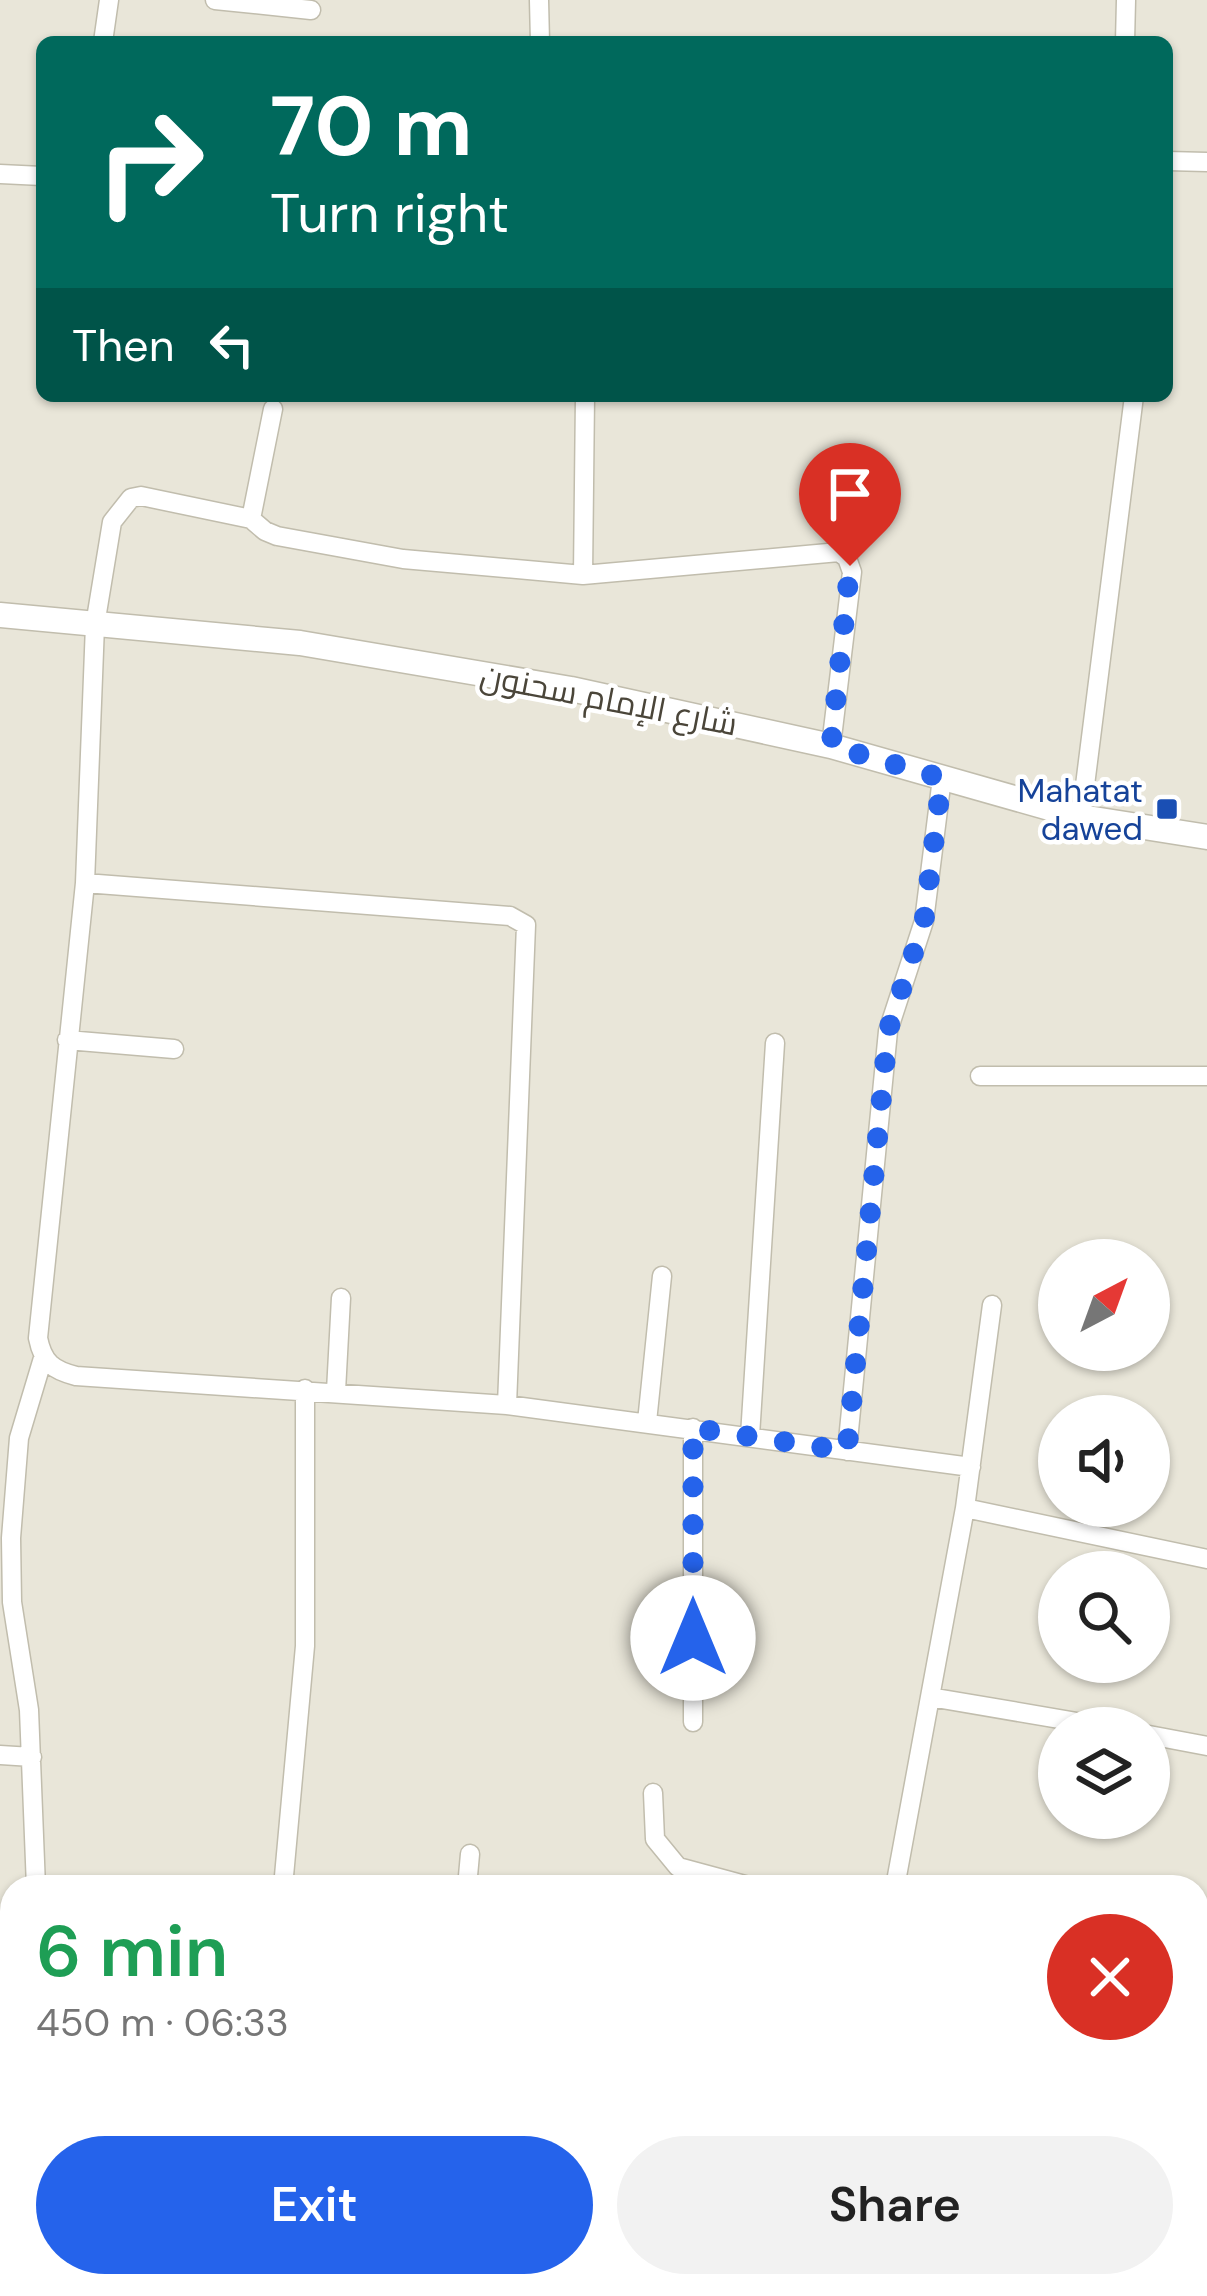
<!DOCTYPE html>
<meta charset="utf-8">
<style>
:root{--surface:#fff;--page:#f2f2f2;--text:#222;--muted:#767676;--accent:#2563eb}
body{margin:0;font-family:"DM Sans",Cairo,sans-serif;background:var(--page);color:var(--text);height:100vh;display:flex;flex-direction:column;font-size:45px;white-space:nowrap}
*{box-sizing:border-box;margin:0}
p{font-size:39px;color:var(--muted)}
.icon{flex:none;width:66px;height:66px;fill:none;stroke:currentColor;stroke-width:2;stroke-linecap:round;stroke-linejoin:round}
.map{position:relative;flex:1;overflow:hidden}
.details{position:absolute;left:0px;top:1875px;width:1209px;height:423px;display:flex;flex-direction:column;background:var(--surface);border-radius:36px 36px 0 0;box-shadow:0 3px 9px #0004}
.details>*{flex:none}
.banner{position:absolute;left:36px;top:36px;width:1137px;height:366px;border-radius:18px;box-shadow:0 3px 9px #0004;background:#00695c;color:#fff;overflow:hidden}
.needle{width:78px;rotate:41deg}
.fabs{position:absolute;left:1038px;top:1239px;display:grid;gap:24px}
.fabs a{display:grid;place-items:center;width:132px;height:132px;border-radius:50%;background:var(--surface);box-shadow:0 3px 9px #0004;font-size:60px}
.pin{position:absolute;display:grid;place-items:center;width:102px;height:102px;color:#fff;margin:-123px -51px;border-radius:50% 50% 50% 0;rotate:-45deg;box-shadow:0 0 12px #0007}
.pin .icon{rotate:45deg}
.me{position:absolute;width:132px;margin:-66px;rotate:0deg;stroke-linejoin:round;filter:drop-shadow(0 0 9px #0008)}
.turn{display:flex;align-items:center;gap:42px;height:252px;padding:0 36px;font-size:54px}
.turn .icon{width:156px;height:156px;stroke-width:2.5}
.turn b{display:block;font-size:84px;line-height:102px}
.then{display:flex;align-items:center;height:114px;padding:0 36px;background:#0003;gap:24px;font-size:45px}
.round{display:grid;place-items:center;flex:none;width:126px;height:126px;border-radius:63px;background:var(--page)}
.overview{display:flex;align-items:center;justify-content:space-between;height:204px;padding:0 36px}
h1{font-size:72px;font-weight:600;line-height:90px;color:#1e9e55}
.primary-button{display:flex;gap:24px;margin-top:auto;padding:24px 36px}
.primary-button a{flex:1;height:138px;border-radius:72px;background:var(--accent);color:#fff;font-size:48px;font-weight:600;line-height:138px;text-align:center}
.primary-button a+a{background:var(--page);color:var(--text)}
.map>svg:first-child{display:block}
.residential{fill:#e9e6d9;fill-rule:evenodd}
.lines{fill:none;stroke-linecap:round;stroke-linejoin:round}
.minor-casing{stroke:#c1bdad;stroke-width:21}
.tertiary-casing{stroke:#c1bdad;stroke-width:27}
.minor{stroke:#fff;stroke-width:18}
.tertiary{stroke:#fff;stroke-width:24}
.route{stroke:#2563eb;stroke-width:21;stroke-dasharray:0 37.8}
.transit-dot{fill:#1a4fb4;stroke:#fff;stroke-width:4.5}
.labels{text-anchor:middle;stroke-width:9;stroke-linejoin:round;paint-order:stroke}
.street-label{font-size:33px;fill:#4a4539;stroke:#fff}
.transit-label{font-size:33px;fill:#164399;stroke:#fff;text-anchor:end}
</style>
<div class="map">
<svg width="1207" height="2296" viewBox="0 0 1207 2296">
<rect width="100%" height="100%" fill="#f5f4eb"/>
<path class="residential" d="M0 0H1207V2296H0ZM42 42H1167V396H42ZM1059 1260H1149V1350H1059ZM1059 1416H1149V1506H1059ZM1059 1572H1149V1662H1059ZM1059 1728H1149V1818H1059ZM12 1887H1197V2286H12Z"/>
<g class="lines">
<defs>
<path id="minor" d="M215 0 311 10
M539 0 540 42
M103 42 109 0
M1125 42 1126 0
M1167 161 1207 162
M0 174 42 176
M251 519 273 409
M583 575 585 396
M831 746 852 572 847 558 839 552 583 575 403 559 277 536 265 531 251 519 141 496 131 498 112 522 95 625 85 883 38 1338C43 1363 53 1370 76 1376L507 1405 971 1467
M1081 817 1134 396
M85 883 510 916 526 925 507 1405
M67 1040 174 1049
M980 1076H1207
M992 1305 965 1508 1207 1559
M336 1391 341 1298
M647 1422 662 1276
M750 1436 775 1043
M847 1451 888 1031 924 921 942 778
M930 1697 965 1508
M693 1722V1428
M1149 1735 1207 1746
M0 1755 32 1757
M653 1793 655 1839 678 1867 752 1887
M36 1887 29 1710 12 1602 11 1538 19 1438 43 1358
M283 1887 305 1646V1389
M467 1887 470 1854
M895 1887 930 1697 1112 1728
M325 2296 326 2286
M562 2296 563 2286
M723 2296 724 2286
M1032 2296V2286"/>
<path id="tertiary" d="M0 615 300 643 571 689 831 746 1081 817 1207 837
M0 2121 12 2122
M1197 2273 1207 2274"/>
</defs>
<use href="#minor" class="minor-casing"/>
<use href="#tertiary" class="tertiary-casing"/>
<use href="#minor" class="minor"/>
<use href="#tertiary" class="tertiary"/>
</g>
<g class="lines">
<path class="route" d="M693 1638V1428L847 1451 888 1031 924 921 942 778 831 746 850 566"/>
</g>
<rect class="transit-dot" x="1155" y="797" width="24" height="24" rx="6"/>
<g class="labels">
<g class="street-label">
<text transform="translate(609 699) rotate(11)" y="12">شارع الإمام سحنون</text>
</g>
<g class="transit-label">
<text x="1143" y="802">Mahatat<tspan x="1143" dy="38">dawed</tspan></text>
</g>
</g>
</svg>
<div class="fabs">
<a><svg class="needle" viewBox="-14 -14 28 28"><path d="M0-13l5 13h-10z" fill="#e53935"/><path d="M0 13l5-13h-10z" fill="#767676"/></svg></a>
<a><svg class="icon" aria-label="sound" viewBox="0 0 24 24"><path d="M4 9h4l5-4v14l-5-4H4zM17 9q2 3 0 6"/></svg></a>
<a><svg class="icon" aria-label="search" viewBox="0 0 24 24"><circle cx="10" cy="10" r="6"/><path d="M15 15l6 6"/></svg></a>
<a><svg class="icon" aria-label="layers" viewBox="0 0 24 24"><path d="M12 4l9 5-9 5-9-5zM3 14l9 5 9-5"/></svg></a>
</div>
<div class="pin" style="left:850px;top:566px;background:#d93025"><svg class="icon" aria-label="arrive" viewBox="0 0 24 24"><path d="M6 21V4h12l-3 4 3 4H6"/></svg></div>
<svg class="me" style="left:693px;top:1638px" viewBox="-20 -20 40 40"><circle r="19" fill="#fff"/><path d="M0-13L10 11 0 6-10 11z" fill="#2563eb"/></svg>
<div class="banner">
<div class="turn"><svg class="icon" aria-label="right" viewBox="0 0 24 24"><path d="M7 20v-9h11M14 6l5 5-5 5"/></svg><div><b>70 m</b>Turn right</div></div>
<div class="then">Then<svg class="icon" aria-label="left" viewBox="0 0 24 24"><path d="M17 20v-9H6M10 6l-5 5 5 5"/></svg></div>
</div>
<section class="details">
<div class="overview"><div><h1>6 min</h1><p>450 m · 06:33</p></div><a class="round" style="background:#d93025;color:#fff"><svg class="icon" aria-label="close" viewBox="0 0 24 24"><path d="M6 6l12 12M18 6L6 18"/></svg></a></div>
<div class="primary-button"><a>Exit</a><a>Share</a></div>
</section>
</div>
